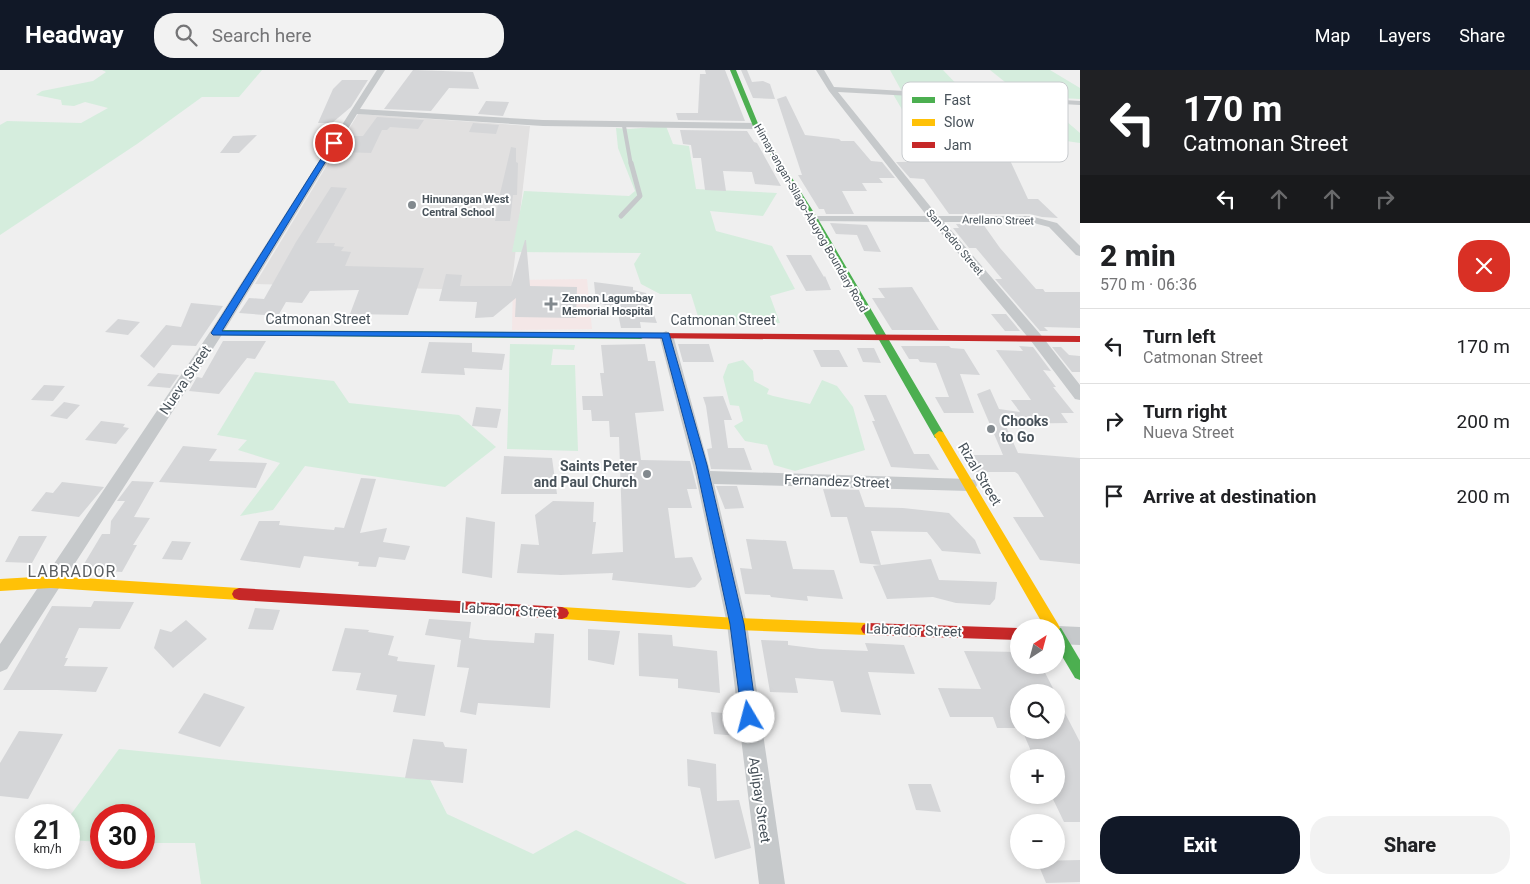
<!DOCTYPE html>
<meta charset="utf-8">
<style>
:root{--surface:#fff;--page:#f2f2f2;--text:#202124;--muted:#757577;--line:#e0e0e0;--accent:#111827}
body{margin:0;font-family:Roboto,sans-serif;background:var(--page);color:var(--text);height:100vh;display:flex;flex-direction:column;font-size:19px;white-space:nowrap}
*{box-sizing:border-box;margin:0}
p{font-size:16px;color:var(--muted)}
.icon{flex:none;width:28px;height:28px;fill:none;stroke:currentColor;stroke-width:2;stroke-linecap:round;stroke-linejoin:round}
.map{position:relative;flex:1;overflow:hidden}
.side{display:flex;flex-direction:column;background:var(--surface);width:450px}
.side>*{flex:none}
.guide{background:#202124;color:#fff;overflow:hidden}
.needle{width:32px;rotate:36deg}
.buttons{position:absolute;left:1010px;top:549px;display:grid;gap:10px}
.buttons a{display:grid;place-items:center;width:55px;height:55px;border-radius:50%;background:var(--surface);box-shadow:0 2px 8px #0003;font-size:25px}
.speed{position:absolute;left:15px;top:734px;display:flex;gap:10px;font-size:25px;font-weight:700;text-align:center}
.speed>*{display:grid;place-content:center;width:65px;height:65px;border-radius:50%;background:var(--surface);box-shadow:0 2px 8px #0003;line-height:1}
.speed small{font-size:12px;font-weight:400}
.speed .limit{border:8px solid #d22;background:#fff;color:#111}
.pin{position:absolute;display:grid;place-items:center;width:42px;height:42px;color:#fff;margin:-21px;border:2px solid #fff;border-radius:50%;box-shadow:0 1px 5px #0007}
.me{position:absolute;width:55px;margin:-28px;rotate:352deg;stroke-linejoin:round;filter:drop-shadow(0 0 4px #0008)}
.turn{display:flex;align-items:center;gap:18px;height:105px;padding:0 20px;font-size:22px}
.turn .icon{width:65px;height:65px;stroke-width:2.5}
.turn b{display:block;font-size:35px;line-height:42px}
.lanes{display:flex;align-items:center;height:48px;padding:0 20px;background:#0003;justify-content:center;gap:25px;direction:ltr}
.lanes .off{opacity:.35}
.round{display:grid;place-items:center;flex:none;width:52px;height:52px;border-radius:20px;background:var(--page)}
.head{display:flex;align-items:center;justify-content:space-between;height:85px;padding:0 20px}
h1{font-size:30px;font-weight:800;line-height:38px}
.cta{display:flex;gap:10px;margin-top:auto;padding:10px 20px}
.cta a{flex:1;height:58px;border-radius:20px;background:var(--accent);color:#fff;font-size:20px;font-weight:800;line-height:58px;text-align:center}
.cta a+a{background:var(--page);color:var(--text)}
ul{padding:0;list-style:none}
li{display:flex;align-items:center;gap:15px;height:75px;padding:0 20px;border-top:1px solid var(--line)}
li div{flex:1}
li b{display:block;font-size:19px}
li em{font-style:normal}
header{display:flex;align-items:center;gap:30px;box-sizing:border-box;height:70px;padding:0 25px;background:var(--accent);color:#fff}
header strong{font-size:24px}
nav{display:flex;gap:28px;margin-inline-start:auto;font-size:18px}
.search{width:350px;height:45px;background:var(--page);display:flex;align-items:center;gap:12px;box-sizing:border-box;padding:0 18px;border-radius:20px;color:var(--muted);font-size:19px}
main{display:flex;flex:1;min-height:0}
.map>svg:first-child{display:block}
.education{fill:#e1e0e0}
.medical{fill:#f4e7e7}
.green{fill:#d5eddd}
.building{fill:#d5d6d8}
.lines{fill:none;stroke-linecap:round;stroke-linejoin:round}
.lane-far1{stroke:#c6c9cb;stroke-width:4}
.lane{stroke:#c6c9cb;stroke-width:5}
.street{fill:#c6c9cb;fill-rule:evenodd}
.fast{fill:#4caf50;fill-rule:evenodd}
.slow{fill:#ffc107;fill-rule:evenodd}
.jam{fill:#c62828;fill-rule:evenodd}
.route{fill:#1a73e8;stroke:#114b97}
.poi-dot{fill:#82898e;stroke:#fff;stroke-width:2}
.labels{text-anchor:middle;stroke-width:4;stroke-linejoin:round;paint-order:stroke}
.far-poi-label{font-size:11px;font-weight:bold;fill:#48525a;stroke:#fff;text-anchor:start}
.far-street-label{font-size:11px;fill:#48525a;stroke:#fff}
.street-label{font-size:14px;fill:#48525a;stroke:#fff}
.poi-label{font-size:14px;font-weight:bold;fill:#48525a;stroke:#fff;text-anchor:start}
.quarter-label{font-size:16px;letter-spacing:1px;fill:#5b5f62;stroke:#fff}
.key{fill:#fff;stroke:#c8cbce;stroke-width:1}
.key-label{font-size:14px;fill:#48525a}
</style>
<header>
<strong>Headway</strong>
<div class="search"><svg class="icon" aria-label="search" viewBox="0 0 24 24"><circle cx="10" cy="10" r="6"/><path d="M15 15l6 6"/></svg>Search here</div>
<nav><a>Map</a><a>Layers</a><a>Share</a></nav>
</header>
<main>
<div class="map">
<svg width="1080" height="814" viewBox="0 0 1080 814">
<rect width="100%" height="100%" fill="#efefef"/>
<path class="education" d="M358 44 530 56 511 221 255 214Z"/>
<path class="medical" d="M587 209 592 259 512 260 513 210Z"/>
<path class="green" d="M102 0H262L239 27H202L137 74 0 165V55L7 51 81 53 108 38 85 32 74 36 62 35 61 30 36 25 42 21 93 11 106 2Z
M890 0H943L966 24 901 20Z
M990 0H1050L1080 18V29L982 24 972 17 1010 16Z
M893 24 1044 32 1080 63V73L907 48Z
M666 56 673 74 689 76 696 119 777 123 763 146 710 141 716 161 772 176 795 219 770 226 780 253 701 256 691 224H660L641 214 634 194 641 183 512 182 524 121 629 126 635 121 618 78 616 58 629 59Z
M510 274 575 275 574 280 553 279 551 295H575L578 381 507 379Z
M743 290 753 301 754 311 769 319 767 324C781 329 796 330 810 334L822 310 837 316 853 337 865 380 795 401 774 395 767 375 745 371 734 356 743 351 739 336 730 335 723 307 728 294Z
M255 302 334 311 349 333 459 345 496 377 445 417 305 396 273 440 240 446 280 393 238 380 247 370 217 365Z
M119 679 430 710 447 744 533 784 576 760 687 814H201L195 773H144V745H101V772L69 770V747Z"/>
<path class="building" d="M413 0 473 2 479 19 449 18 431 41 384 39Z
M705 0H725L745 51 678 50 676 43H698L700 4H706Z
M741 0H747L752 12 763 11 770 14 775 29 753 28Z
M342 10H368L351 37 332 53H318L333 19Z
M786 26 805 65 839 69 841 71H854L871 91 882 92 895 108H879L883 113H862L867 121H842L854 144H826L824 139H819L798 105H802L777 29Z
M486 31 509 32 503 46 478 44Z
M377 47 424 50 418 59 390 57 387 60H382L371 83 342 82 351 66H363Z
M473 53 499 55 496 64 469 62Z
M680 60 747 61 754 72 757 73 781 116 755 114 752 102 723 101 726 121 705 120 701 88H693L691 75 683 74Z
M257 65 239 83H220L233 66Z
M511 77 516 78V92L518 93 517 125H513L510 151H495L499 128Z
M962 83 1008 86 1028 129H1038L1058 148 1042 147 1030 144H949L924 109 910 108 896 92 972 91Z
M331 117 347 118 316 173H335L334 176 344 177 341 181 351 182 345 196 424 198 408 245 350 244 359 220 310 221 302 233 286 232 278 246 239 243 249 228 264 229 296 172Z
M830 153 867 155 881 182 864 181 857 165 836 164Z
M956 154H983L1000 178 1036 219H1043L1045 222H1080V258L1044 257 1048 261H1040L995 209H1002L976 178H969L953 158H959Z
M525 170H526L530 216 577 217 576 248 515 247 516 228 493 247 475 248 477 232 439 231 446 204 462 205 460 216H511Z
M786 185H811L824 207 825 206 831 220 806 221Z
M594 212 633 217V220L646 223 657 253 640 252 641 258H621L617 239 596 232Z
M912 217 939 260H892L872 228H885L878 218Z
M191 233 223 236 196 276 172 275 154 298 140 286 166 255 181 257Z
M991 244H1006L1020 261H1005Z
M118 249 140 252 128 265 105 262Z
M223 271H266L255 289 247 288 219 324 189 321 197 307 202 308Z
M429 272 472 273V282L505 284 502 300 464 298 465 305 421 303Z
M645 274 648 291H655L664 341 635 343 641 390 690 391 697 419H687L692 438H668L675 488 692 487 702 509 695 517 689 518 612 510 613 503 561 505 517 503 521 474 539 475 535 445 553 431 594 432 593 452H596L592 484 623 482 619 367H610L609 351H592L591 340H583L582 326H603L600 303H604L601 275Z
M678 274H709L714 292H683Z
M901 276H949L951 278 964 279 980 305 960 304 974 343H944L935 327H949L936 293 920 292 918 289H909Z
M1019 276 1033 277 1051 301 1043 300 1056 317H1053L1074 343H1061L1068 353 1005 354 1018 383 1080 388V494L1040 490 1013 447H1044L1018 404 1015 402H976L966 385H1003L977 324 990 319 999 339 1020 342 1011 330H1031L996 280 1023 281Z
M1052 277H1061L1069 285 1080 286V302H1072Z
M857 278H874L881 293 863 292Z
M813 280H839L848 297H821Z
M158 303 179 305 170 318 147 316Z
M44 315 65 316 53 331 31 330Z
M864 325H886L914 384H929L939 400 891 397 872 351H875Z
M723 326 732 350H724L728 378H744L752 400 711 399 707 379 712 378 706 336 703 327Z
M64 332 80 335 67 349 50 346Z
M476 337 501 339 497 358 472 356Z
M101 351 125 354 123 357 129 358 116 374 85 370Z
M183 376 217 379 209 391 267 393 256 418 159 412Z
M504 386 552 388 557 424H501Z
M361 408 376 409 360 463 387 458 383 472 410 476 405 490 379 487 376 497 358 496 359 492 304 486 300 498 240 490 259 451H280L279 455 334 460 335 457 344 458Z
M132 411 154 412 134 447 150 448 133 475H137L122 502 81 499 102 464H110L111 451 125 431H117Z
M62 412 104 417 79 447 31 441 46 422 53 423Z
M716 416H737L744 438 725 439Z
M823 419 859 420 865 437 903 438 949 443 975 470 981 484 942 481 927 462 871 461 881 495 931 489 939 510 997 512 995 529 990 535 956 533 933 527 887 529 873 496 881 495 860 493 847 447H831Z
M466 447 495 452 492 508 462 503Z
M19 466H47L32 493 5 492Z
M746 469 786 471 793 499 834 500 843 529 807 526 808 531 771 527 770 525 745 524 740 498 752 499Z
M172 471 191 472 182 490 162 489Z
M94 531 134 532 120 559 79 558 65 588H68L64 596 108 597 96 622 57 620H3L52 536 91 537Z
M255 538 280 540 273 560 248 559Z
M429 549 471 552 469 568 484 570 534 573 535 563 554 564 550 638 478 633 476 645 460 642 469 598 457 597 461 570 425 565Z
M186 550 207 569 173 598 154 578 160 559 171 562Z
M345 558 369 560 368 562 394 566 388 585 398 587 397 591 435 595 425 646 393 642 397 625 356 620 361 603 332 601Z
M588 559 620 561 614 595 588 590Z
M638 563 672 565 673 576 717 581 720 623 678 618V609L639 606Z
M761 570 788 571V575L820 579 868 581 865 573 904 575 915 604 868 602 881 645 841 642 833 611 795 608 798 623 770 622Z
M964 581 1019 582V595H1041L1055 622H1019V658H997L993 647H950L938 618 981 619Z
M204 623 245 637 220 677 178 663Z
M1056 626 1080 672V752H1064L1051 725H1056V688H1034L1022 660H1056Z
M711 642 736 644 739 666 714 664Z
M19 661 63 664 28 729 0 726V693Z
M413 669 443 672 445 677 467 679 463 713 405 708Z
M687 689 716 694 717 731 739 730 751 778 715 789 700 718 688 716Z
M908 714H931L941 742 916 740Z
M1080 790V812L1046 813 1037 791Z"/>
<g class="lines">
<path class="lane-far1" d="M624 56 631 95"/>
<path class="lane" d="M621 146 640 126 631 93"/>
<path class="street" d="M377 0H385L360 39 543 50 756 53 760 56 756 59 543 56 357 44 223 263 7 599 0 602V574L210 262Z
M816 0H824L834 17 1080 31V35L838 22 938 146H1030L1057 153 1080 176V186L1076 185 1049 157 1030 152H944L1041 265 1080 315V330L1075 329 1031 271 932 152 810 151 809 149 814 146H927L829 21Z
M666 261 673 265 710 401 969 409 975 410 977 415 975 420 969 421 714 414 747 554 785 814H759L727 554 696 407 659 265Z
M1058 556 1080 557V575L1056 574V558H1053Z"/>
<path class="fast" d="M730 0H736L759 56 818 149 943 362 944 365 943 368H935L810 149 753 56Z
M216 260 641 263 646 266 641 269 213 265 211 263Z
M1056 557 1061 558 1080 590V610L1075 608 1056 576V558H1054Z"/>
<path class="slow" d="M939 361 943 362 1058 554 1060 558 1058 562 1056 563V558H1045L934 365Z
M51 506 239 518 244 520 246 524 244 528 239 530 51 518 0 521V509Z
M562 537 737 548 868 553 873 555 875 559 873 563 868 565 737 560 562 549 557 547 555 543 557 539Z"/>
<path class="jam" d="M641 263 1080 266V272L638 268 636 266Z
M239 518 562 537 567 539 569 543 567 547 562 549 239 530 234 528 232 524 234 520Z
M868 553 1019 558V570L868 565 863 563 861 559 863 555Z"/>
</g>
<path class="route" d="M334 71 337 73 222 261 669 263 707 395 744 554 757 647 755 652 749 654 744 652 742 647 730 554 696 395 662 268 213 265 211 263 331 73Z"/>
<g class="poi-dot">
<circle cx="412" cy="135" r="5"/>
<path d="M548.5 226.5h5v5h5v5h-5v5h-5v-5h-5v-5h5z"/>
<circle cx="991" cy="359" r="5"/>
<circle cx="647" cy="404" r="5"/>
</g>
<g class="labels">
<g class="far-poi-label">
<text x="422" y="133">Hinunangan West<tspan x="422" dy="13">Central School</tspan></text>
<text x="562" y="232">Zennon Lagumbay<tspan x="562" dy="13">Memorial Hospital</tspan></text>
</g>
<g class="far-street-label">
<text transform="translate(811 148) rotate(60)" y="4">Himay-angan-Silago-Abuyog Boundary Road</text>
<text transform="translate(998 150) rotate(1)" y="4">Arellano Street</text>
<text transform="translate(955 172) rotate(50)" y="4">San Pedro Street</text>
</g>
<g class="street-label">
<text x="318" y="254">Catmonan Street</text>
<text x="723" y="255">Catmonan Street</text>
<text transform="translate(185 310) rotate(-56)" y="5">Nueva Street</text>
<text transform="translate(980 404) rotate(59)" y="5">Rizal Street</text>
<text transform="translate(837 411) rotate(2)" y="5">Fernandez Street</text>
<text transform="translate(509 540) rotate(3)" y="5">Labrador Street</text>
<text transform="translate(914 560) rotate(2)" y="5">Labrador Street</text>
<text transform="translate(760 730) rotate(82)" y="5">Aglipay Street</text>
</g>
<g class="poi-label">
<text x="1001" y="356">Chooks<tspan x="1001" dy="16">to Go</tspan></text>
<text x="637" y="401" text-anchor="end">Saints Peter<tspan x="637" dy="16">and Paul Church</tspan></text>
</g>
<g class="quarter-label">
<text x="72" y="507">LABRADOR</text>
</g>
</g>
<rect x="902" y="12" width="166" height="80" rx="8" class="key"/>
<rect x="912" y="27" width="23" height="6" fill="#4caf50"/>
<rect x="912" y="49" width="23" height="7" fill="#ffc107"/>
<rect x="912" y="72" width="23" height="6" fill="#c62828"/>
<g class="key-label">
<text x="944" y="35">Fast</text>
<text x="944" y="57">Slow</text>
<text x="944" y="80">Jam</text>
</g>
</svg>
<div class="buttons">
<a><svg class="needle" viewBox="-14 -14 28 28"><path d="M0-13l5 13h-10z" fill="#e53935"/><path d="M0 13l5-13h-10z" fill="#757577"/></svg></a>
<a><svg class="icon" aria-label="search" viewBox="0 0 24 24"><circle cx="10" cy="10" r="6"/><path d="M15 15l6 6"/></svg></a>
<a>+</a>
<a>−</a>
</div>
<div class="speed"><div>21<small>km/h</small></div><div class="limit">30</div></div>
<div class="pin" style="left:334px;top:73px;background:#d93025"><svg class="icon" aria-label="arrive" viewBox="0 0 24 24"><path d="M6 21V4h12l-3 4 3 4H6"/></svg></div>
<svg class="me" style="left:749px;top:647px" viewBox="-20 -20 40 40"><circle r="19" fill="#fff"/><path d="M0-13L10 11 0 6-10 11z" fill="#1a73e8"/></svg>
</div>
<section class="side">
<div class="guide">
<div class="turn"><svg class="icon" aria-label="left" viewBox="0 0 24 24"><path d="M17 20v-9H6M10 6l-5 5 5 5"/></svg><div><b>170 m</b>Catmonan Street</div></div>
<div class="lanes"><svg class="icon" aria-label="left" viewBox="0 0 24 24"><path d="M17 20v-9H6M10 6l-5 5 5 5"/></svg><svg class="icon off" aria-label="ahead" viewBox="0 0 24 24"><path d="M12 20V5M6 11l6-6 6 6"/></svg><svg class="icon off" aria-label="ahead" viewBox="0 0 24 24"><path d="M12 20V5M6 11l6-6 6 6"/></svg><svg class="icon off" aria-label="right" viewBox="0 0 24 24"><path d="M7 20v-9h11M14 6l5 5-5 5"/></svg></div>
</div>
<div class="head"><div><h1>2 min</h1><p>570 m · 06:36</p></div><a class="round" style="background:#d93025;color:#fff"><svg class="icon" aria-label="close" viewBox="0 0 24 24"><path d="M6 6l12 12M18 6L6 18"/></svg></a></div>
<ul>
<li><svg class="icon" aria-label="left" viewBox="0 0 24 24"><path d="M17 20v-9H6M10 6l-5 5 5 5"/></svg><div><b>Turn left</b><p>Catmonan Street</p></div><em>170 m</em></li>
<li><svg class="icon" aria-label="right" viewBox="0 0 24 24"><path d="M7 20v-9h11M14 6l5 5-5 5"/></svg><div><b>Turn right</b><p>Nueva Street</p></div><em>200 m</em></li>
<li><svg class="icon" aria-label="arrive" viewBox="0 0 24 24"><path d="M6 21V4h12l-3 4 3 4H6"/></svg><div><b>Arrive at destination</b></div><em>200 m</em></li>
</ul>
<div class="cta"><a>Exit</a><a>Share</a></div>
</section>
</main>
